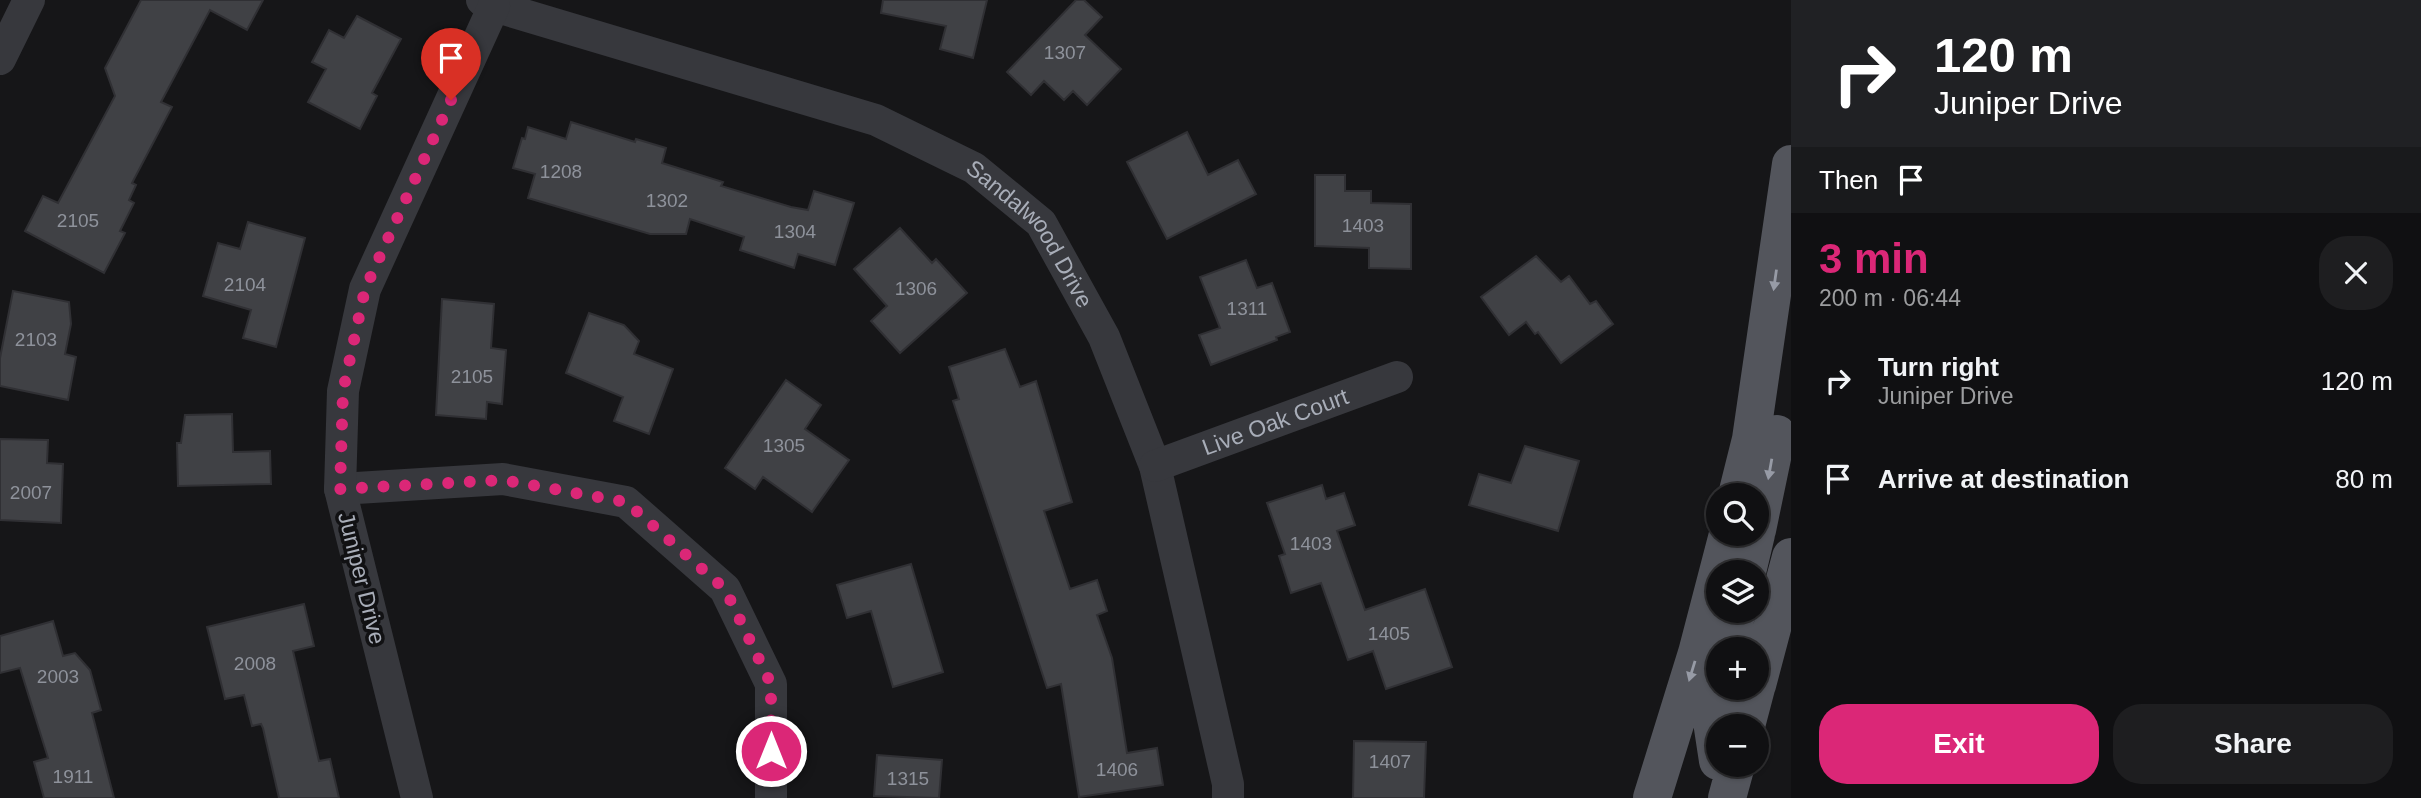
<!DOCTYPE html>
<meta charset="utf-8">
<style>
:root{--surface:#101012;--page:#1e1e20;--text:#f1f3f6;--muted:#9c9d9f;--line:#303032;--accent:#db2777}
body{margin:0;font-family:Helvetica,sans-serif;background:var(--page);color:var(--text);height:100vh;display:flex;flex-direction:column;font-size:26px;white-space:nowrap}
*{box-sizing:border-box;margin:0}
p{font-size:23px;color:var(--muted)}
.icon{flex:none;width:38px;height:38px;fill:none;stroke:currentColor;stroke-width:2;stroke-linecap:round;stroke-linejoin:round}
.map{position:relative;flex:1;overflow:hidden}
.drawer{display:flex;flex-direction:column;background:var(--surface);width:630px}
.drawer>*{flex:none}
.banner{background:#202124;color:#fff;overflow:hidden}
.buttons{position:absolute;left:1706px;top:483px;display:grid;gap:14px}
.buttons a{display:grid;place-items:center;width:63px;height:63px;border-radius:50%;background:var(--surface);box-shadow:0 2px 5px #0004,0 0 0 2px var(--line);font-size:35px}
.pin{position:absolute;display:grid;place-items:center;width:60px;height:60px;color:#fff;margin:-72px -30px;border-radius:50% 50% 50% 0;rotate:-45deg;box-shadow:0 0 7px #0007}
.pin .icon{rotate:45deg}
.me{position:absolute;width:77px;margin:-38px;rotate:0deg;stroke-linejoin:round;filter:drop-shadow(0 0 5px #0008)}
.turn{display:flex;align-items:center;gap:24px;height:147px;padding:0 28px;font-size:32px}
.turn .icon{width:91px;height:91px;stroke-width:2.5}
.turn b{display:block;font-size:49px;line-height:60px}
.then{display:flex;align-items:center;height:66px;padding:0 28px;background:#0003;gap:14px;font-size:26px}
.round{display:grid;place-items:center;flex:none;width:74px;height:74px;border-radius:28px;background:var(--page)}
.overview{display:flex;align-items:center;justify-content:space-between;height:119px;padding:0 28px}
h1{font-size:42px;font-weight:700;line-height:52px;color:var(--accent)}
.button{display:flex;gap:14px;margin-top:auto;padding:14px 28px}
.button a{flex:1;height:80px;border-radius:28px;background:var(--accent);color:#fff;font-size:28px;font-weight:700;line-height:80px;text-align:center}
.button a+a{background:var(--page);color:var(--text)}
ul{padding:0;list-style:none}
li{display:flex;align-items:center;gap:21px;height:98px;padding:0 28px}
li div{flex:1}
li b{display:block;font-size:26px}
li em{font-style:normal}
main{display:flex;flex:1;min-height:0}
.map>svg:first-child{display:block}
.building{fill:#404145;stroke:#303034;stroke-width:2}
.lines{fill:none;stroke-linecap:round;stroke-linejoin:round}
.street{stroke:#37383d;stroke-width:32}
.primary{stroke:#53555c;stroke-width:38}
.oneway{fill:#979ba6}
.route{stroke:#db2777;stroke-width:12;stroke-dasharray:0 21.6}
.labels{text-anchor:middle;stroke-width:7;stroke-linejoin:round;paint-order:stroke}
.number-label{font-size:19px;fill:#8e929b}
.street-label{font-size:23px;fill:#a8adb8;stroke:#111113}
</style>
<main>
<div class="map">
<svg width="1791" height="798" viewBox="0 0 1791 798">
<rect width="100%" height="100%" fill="#161618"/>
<path class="building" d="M141 0H263L247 30 210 10 161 102 172 107 132 183 136 185 129 200 134 203 120 231 125 233 104 273 25 231 43 196 58 203 115 96 105 68Z
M883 0H987L973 58 940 49 946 26 881 13Z
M1076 0H1084L1102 17 1085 35 1121 69 1087 105 1073 91 1064 100 1044 81 1031 95 1007 72Z
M357 16 401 39 372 93 377 96 360 129 308 102 326 69 312 62 329 30 344 38Z
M571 122 635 142 636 139 666 148 662 163 723 182 721 186 791 207 808 210 814 191 854 203 835 265 798 254 794 268 740 250 744 237 690 219 686 234H650L528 198 535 174 513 168 522 138 525 139 528 127 566 139Z
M1187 132 1208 175 1238 160 1256 194 1167 239 1127 162Z
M1315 175H1345V191H1371V203L1411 204V269L1369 268V248L1315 246Z
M248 222 305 238 276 347 243 338 251 310 203 296 218 243 240 249Z
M900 228 932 263 936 259 967 293 900 353 871 321 887 306 854 269Z
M1536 256 1561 282 1569 276 1590 304 1596 301 1613 324 1561 363 1538 332 1535 334 1526 322 1509 335 1481 297Z
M1246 260 1257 288 1272 283 1290 332 1276 337 1277 340 1211 365 1199 335 1220 328 1200 277Z
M13 291 69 302 71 324 65 354 76 357 68 400 0 386V358Z
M442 299 494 304 491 348 506 350 502 404 487 402 486 419 436 415Z
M589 313 624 325 639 341 634 354 673 369 649 434 614 421 623 397 566 373Z
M1005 349 1020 387 1036 381 1072 502 1044 511 1070 589 1097 580 1107 611 1097 615 1112 658 1127 753 1157 748 1163 785 1079 797 1061 684 1047 688 953 401 959 399 949 367Z
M786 380 821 405 805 429 849 460 812 512 763 477 755 489 725 468Z
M232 414 233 452 270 451 271 484 178 486 177 443H181L185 415Z
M0 439 48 440 47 463 63 464 61 523 0 520Z
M1525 446 1579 461 1558 531 1469 505 1479 474 1511 483Z
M1322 485 1326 499 1344 493 1355 525 1337 531 1365 610 1425 589 1452 667 1386 689 1373 651 1348 660 1321 583 1291 593 1279 556 1285 554 1267 503Z
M911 564 943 672 893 687 871 611 847 618 837 585Z
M304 604 314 646 293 651 319 761 330 759 339 798H279L263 728 261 724 252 726 244 695 225 699 207 627Z
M53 621 63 656 75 653 90 670 101 710 92 713 114 798H44L34 762 48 758 20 668 0 673V636Z
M1354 741 1426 742 1424 798H1353Z
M877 755 942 760 939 798 874 796Z"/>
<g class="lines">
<g class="street">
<path id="s1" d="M482 0 494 6 876 120 974 168 1041 223 1104 337 1155 466 1228 784V798"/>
<path d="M0 59 29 0"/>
<path id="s2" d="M1155 466 1397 377"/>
<path d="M340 489 503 479 626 502 725 589 771 684V798"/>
<path d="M417 798 340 489 343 391 365 289 494 6"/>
</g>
<path class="primary" d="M1737 495 1751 439 1791 164
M1757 530 1777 434
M1747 572 1756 534
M1728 649 1737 611
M1757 685 1791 557
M1718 686 1711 715 1718 761
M1746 726 1756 688
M1652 798 1697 653 1728 534
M1727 798 1736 765"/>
</g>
<defs><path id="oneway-solid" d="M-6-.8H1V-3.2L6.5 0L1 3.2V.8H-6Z" transform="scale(1.75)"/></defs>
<g class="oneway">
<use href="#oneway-solid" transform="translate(1775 280) rotate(98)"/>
<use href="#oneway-solid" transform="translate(1770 469) rotate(100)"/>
<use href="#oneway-solid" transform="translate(1692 671) rotate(107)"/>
</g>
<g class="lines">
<path class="route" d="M451 100 365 289 343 391 340 489 503 480 626 502 725 589 771 684V751"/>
</g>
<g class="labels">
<g class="number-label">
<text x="1065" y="59">1307</text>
<text x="561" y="178">1208</text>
<text x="667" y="207">1302</text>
<text x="78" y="227">2105</text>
<text x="1363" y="232">1403</text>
<text x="795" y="238">1304</text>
<text x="245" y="291">2104</text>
<text x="916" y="295">1306</text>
<text x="1247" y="315">1311</text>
<text x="36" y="346">2103</text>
<text x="472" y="383">2105</text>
<text x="784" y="452">1305</text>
<text x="31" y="499">2007</text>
<text x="1311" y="550">1403</text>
<text x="1389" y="640">1405</text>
<text x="255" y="670">2008</text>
<text x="58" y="683">2003</text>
<text x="1390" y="768">1407</text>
<text x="1117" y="776">1406</text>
<text x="73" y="783">1911</text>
<text x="908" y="785">1315</text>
</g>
<g class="street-label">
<text dy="8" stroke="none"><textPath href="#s1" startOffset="609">Sandalwood Drive</textPath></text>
<text dy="8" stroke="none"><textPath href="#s2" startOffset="128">Live Oak Court</textPath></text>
<text transform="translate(362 578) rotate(76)" y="8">Juniper Drive</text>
</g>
</g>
</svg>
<div class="buttons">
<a><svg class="icon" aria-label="search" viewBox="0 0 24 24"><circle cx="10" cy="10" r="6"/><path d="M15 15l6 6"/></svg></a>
<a><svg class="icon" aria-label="layers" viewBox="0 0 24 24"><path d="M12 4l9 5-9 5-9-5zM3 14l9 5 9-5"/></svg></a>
<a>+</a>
<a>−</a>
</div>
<div class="pin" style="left:451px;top:100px;background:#d93025"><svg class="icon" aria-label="arrive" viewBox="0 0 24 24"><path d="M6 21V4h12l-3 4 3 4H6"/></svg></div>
<svg class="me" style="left:771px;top:751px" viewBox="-20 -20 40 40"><circle r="17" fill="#db2777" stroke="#fff" stroke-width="3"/><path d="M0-11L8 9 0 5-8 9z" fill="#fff"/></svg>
</div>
<section class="drawer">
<div class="banner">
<div class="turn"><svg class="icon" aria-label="right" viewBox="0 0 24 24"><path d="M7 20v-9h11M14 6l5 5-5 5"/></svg><div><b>120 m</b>Juniper Drive</div></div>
<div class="then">Then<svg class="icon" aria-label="arrive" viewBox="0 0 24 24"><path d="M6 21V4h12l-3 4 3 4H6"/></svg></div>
</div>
<div class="overview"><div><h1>3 min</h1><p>200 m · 06:44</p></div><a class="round"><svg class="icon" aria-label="close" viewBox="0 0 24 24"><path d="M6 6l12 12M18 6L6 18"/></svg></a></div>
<ul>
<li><svg class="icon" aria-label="right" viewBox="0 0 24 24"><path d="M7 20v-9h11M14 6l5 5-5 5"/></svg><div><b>Turn right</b><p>Juniper Drive</p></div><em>120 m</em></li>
<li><svg class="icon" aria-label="arrive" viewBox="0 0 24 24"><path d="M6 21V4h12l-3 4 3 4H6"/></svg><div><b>Arrive at destination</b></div><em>80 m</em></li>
</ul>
<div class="button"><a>Exit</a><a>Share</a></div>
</section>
</main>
